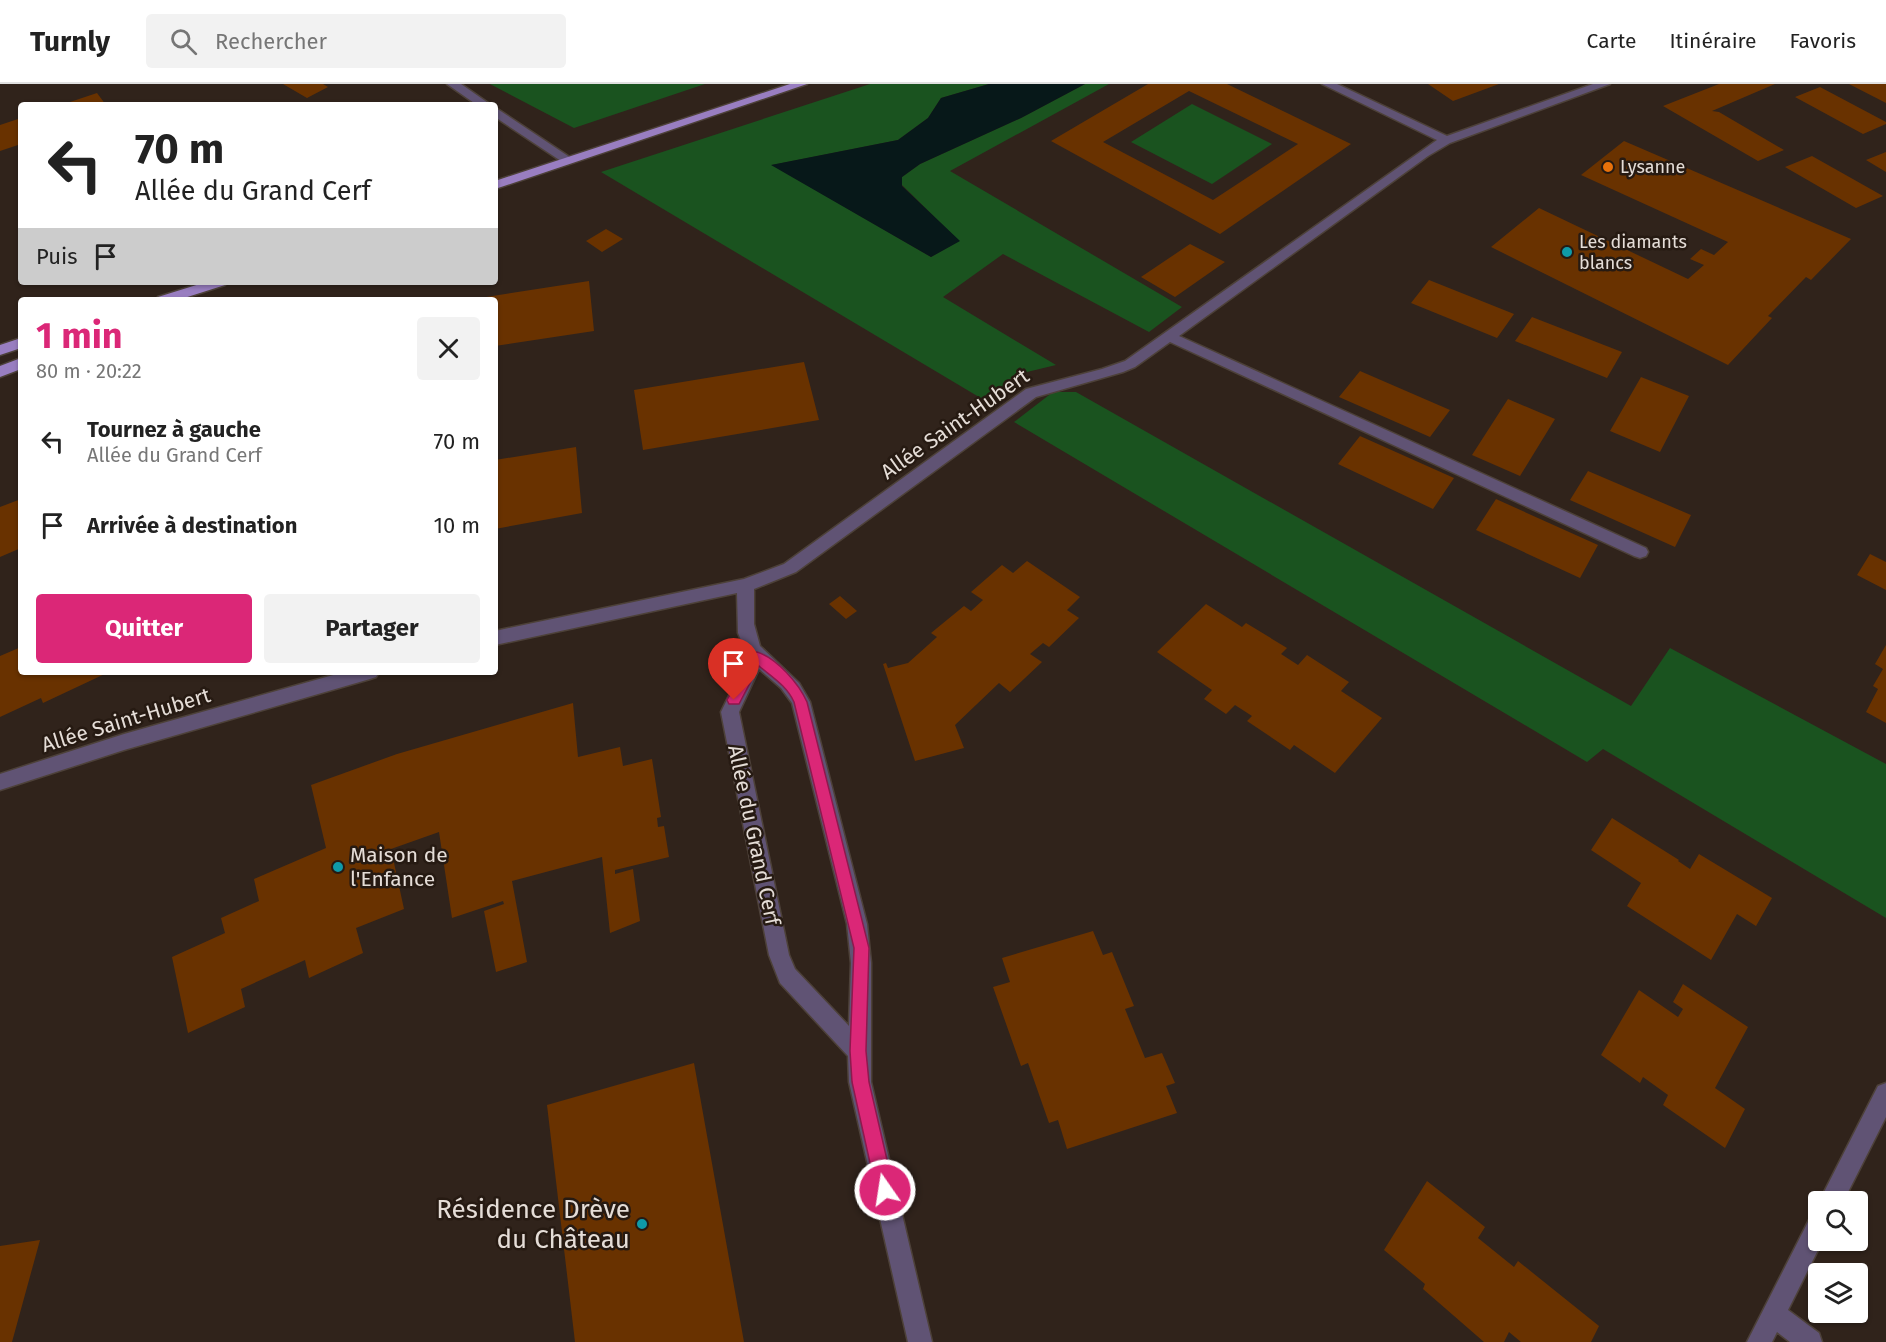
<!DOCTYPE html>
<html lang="fr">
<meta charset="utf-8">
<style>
:root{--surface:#fff;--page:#f2f2f2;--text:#222;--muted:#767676;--line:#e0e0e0;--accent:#db2777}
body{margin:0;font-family:"Fira Sans",sans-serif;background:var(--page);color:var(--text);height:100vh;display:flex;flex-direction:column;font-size:22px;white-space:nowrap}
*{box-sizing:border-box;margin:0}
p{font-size:20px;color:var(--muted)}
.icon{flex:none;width:33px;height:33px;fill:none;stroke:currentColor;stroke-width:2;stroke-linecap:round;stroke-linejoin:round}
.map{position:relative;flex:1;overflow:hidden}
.details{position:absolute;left:18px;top:213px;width:480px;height:378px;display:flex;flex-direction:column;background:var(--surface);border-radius:6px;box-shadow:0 2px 4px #0004}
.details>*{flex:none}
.hud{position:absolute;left:18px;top:18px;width:480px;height:183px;border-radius:6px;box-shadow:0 2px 4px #0004;background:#fff;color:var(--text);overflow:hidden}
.fabs{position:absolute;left:1808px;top:1107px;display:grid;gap:12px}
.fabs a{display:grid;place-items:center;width:60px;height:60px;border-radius:6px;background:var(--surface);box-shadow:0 2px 4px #0004;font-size:30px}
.pin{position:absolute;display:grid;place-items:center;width:51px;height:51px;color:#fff;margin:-62px -26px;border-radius:50% 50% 50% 0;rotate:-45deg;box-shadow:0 0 6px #0007}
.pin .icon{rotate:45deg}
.me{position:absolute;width:66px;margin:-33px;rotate:347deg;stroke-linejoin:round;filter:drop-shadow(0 0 4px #0008)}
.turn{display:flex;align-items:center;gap:21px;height:126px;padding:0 18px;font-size:27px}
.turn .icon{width:78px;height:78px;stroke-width:2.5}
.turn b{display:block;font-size:42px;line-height:51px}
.then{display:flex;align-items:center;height:57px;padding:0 18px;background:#0003;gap:12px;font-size:22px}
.round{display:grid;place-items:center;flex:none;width:63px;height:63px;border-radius:6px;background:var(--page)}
.head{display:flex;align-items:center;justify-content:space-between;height:102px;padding:0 18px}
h1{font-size:36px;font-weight:700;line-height:45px;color:var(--accent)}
.action{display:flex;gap:12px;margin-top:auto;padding:12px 18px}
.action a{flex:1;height:69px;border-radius:6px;background:var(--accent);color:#fff;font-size:24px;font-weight:700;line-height:69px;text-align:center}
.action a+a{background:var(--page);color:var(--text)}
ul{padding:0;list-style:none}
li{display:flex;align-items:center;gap:18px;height:84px;padding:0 18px}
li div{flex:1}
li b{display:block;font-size:22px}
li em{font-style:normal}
header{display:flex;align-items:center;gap:36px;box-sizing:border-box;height:84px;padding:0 30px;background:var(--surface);border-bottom:2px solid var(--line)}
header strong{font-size:28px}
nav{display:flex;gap:33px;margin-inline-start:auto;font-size:21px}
.search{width:420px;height:54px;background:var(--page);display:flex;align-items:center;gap:15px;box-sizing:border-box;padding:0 21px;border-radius:6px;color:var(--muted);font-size:22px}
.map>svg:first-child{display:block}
.green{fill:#1a531f}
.water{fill:#071819}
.building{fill:#693200;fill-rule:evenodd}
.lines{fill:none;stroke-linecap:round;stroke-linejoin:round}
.minor-casing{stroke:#4d4139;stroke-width:3}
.major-casing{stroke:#4d4139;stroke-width:3}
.minor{fill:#605374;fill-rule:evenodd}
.major{fill:#997ec1;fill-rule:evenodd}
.route{fill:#db2777;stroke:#8e194d;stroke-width:1.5}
.food-dot{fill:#e8710a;stroke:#261a12;stroke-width:2}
.culture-dot{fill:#0f9aa8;stroke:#261a12;stroke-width:2}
.labels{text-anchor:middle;stroke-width:5;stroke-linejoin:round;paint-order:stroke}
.far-poi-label{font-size:18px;fill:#e5ddd7;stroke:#261a12;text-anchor:start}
.street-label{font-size:21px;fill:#e5ddd7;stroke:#261a12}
.poi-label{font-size:21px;fill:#e5ddd7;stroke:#261a12;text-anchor:start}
.near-poi-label{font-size:26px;fill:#e5ddd7;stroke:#261a12;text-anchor:end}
</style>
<header>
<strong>Turnly</strong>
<div class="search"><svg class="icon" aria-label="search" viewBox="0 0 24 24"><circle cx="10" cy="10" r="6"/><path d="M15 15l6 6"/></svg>Rechercher</div>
<nav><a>Carte</a><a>Itinéraire</a><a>Favoris</a></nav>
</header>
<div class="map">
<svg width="1886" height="1258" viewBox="0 0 1886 1258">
<rect width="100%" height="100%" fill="#30231b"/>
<path class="green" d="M490 0H705L574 44Z
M870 0H989L941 14 928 34 898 56 772 81 931 173 959 157 902 101V93L920 80 1021 34 1085 0H1109L950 87 1182 223 1149 248 1003 170 943 213 1056 281 1027 288 984 316 601 88Z
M1192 20 1272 60 1212 100 1131 58Z
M1053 308H1076L1631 622 1670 564 1886 680V834L1603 665 1587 678 1014 338Z"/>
<path class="water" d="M989 0H1085L1021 34 920 80 902 93V102L960 157 931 173 771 81 898 56 928 34 941 14Z"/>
<path class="building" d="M283 0H323L328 3 307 14Z
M1148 0H1227L1351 60 1220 150 1051 57ZM1189 7 1298 60 1213 116 1103 58Z
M1428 0H1499L1453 17Z
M1719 0H1775L1712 27 1719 28 1784 66 1758 77 1663 22Z
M1849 0H1886V19Z
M1820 3 1886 38V40L1863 50 1795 13Z
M97 9 106 21H61Z
M21 34V60L0 67V41Z
M1624 57 1851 155 1811 196 1806 193 1768 232 1772 234 1728 281 1491 163 1539 124 1688 195 1704 181 1690 175 1701 165 1714 171 1728 158 1581 91Z
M1886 68V88L1866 76Z
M1812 72 1883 112 1856 124 1785 83Z
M606 145 623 155 602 168 586 157Z
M1190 160 1225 178 1175 213 1141 193Z
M1429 196 1514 230 1497 254 1411 219Z
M589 197 594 247 495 262V216H467Z
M1532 233 1622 268 1607 294 1515 257Z
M804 278 819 336 643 366 634 306Z
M1360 287 1450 326 1430 353 1339 313Z
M1641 293 1689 312 1660 368 1610 347Z
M1508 315 1555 335 1520 392 1472 371Z
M1360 352 1454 394 1433 425 1338 380Z
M576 363 582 429 495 445V376Z
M1588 387 1691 431 1675 463 1570 416Z
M21 415V464L0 473V423Z
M1496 415 1598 461 1580 494 1476 446Z
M1870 470 1886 478V506L1857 491Z
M1027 477 1080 513 1067 526 1079 534 1049 563 1043 559 1030 570 1042 578 1010 608 999 599 955 641 964 664 915 677 883 580 886 579 888 584 908 579 937 553 931 549 964 522 971 527 983 516 971 508 1002 481 1013 489Z
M840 512 857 527 846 535 829 520Z
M1206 520 1242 543 1246 539 1287 564 1281 570 1298 581 1307 571 1349 598 1341 607 1382 634 1335 689 1294 661 1290 666 1247 637 1252 632 1235 621 1226 630 1204 615 1212 606 1157 568Z
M1886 561V639L1866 628 1878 605 1873 602 1883 585 1875 580Z
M21 563V588H109L43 619 41 614 0 633V572Z
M573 619 578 673 620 663 623 682 652 675 661 733 657 734 658 743 664 742 669 773 615 786V790L633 785 640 837 610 849 602 773 512 797 527 878 496 888 484 827 504 820 503 817 452 834 439 748 391 765 404 825 356 844 363 869 309 894 305 876 241 905 245 923 188 949 172 873 225 849 221 834 259 817 254 795 326 764 311 701 397 670Z
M1612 734 1679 776 1678 777 1690 785 1699 770 1772 814 1756 842 1737 830 1711 876 1627 822 1641 799 1591 766Z
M1093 847 1103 871 1112 868 1134 922 1125 925 1145 974 1162 969 1175 999 1166 1002 1177 1029 1067 1065 1058 1036 1049 1039 1028 979 1021 982 993 903 1010 898 1002 874Z
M1683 900 1748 943 1715 1004 1745 1025 1725 1064 1663 1021 1668 1011 1643 993 1640 999 1601 971 1639 906 1678 933 1683 925 1673 918Z
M694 979 744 1258H575L547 1021Z
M1427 1097 1485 1143 1478 1154 1514 1183 1518 1177 1599 1242 1591 1258H1521L1509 1248 1504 1258H1484L1423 1205 1425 1200 1384 1166Z
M40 1156 12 1258H0V1162Z"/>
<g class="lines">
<defs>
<path id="minor" d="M447 0H461L491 21H477Z
M1322 0H1337L1447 52 1593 0H1610L1450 59 1428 72 1179 252 1646 464 1648 468 1646 472 1640 474 1634 472 1170 258 1135 283 1123 288 1036 313 796 488 754 505V540L760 562 799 599 810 618 867 840 871 879V998L932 1258H908L849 998 848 972 780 899 769 871 721 628 748 573 738 549 737 509 495 561V547L744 495 784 480 1026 305 1102 285 1125 277 1437 56ZM759 585 781 604 792 619 847 840 851 879 849 942 795 885 789 871 739 628Z
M495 24 499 26 574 76 568 80 564 79 495 33Z
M344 588H379L376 593 370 595 124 666 0 706V690L124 650Z
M1886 999V1033L1843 1118H1819L1878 1002Z
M1818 1130V1156H1823L1788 1226 1819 1249 1822 1258H1790L1777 1248 1772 1258H1747L1810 1134Z"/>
<path id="major" d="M790 0H807L495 105V97Z
M206 198H227L225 201 178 216H156L158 213Z
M21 254V264L0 271V261Z
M21 274V285L0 293V282Z"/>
</defs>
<use href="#minor" class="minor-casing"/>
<use href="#major" class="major-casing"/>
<use href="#minor" class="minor"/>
<use href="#major" class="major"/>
</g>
<path class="route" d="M757 568C777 574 799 600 807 618L869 864 866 967 869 998 894 1106 891 1113 885 1115 879 1113 876 1106 852 998 850 967 854 864 794 618C787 602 772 593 759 582L739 620H729L727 616 753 569Z"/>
<circle class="food-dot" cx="1608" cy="83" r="6"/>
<g class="culture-dot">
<circle cx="1567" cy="168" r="6"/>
<circle cx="338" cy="783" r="6"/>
<circle cx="642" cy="1140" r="6"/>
</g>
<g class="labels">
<g class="far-poi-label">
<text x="1620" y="89">Lysanne</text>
<text x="1579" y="164">Les diamants<tspan x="1579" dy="21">blancs</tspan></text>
</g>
<g class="street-label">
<text transform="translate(955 340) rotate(-35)" y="7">Allée Saint-Hubert</text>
<text transform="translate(126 636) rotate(-17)" y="7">Allée Saint-Hubert</text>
<text transform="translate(754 751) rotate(78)" y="7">Allée du Grand Cerf</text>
</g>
<g class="poi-label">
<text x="350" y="778">Maison de<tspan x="350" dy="24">l'Enfance</tspan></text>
</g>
<g class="near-poi-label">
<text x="630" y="1134">Résidence Drève<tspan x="630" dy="30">du Château</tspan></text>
</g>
</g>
</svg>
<div class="fabs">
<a><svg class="icon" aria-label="search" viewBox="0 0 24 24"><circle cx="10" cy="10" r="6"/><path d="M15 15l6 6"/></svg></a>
<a><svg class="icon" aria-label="layers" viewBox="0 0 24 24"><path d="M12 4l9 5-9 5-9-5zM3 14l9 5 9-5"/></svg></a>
</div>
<div class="pin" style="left:734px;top:616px;background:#d93025"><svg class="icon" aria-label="arrive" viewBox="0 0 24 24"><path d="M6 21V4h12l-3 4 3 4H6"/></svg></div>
<svg class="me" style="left:885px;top:1106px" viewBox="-20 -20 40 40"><circle r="17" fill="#db2777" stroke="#fff" stroke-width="3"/><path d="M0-11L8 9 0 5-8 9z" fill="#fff"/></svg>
<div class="hud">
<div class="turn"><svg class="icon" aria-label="left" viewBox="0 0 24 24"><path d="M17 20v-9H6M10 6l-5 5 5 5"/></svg><div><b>70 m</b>Allée du Grand Cerf</div></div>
<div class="then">Puis<svg class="icon" aria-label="arrive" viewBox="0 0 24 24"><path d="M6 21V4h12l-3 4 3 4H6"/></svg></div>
</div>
<section class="details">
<div class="head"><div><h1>1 min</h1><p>80 m · 20:22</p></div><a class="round"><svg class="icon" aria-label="close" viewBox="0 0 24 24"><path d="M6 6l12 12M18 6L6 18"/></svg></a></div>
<ul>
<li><svg class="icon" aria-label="left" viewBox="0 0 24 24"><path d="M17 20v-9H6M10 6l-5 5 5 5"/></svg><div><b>Tournez à gauche</b><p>Allée du Grand Cerf</p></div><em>70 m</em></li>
<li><svg class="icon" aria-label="arrive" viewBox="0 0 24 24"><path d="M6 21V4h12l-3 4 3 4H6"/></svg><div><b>Arrivée à destination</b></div><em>10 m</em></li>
</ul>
<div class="action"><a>Quitter</a><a>Partager</a></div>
</section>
</div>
